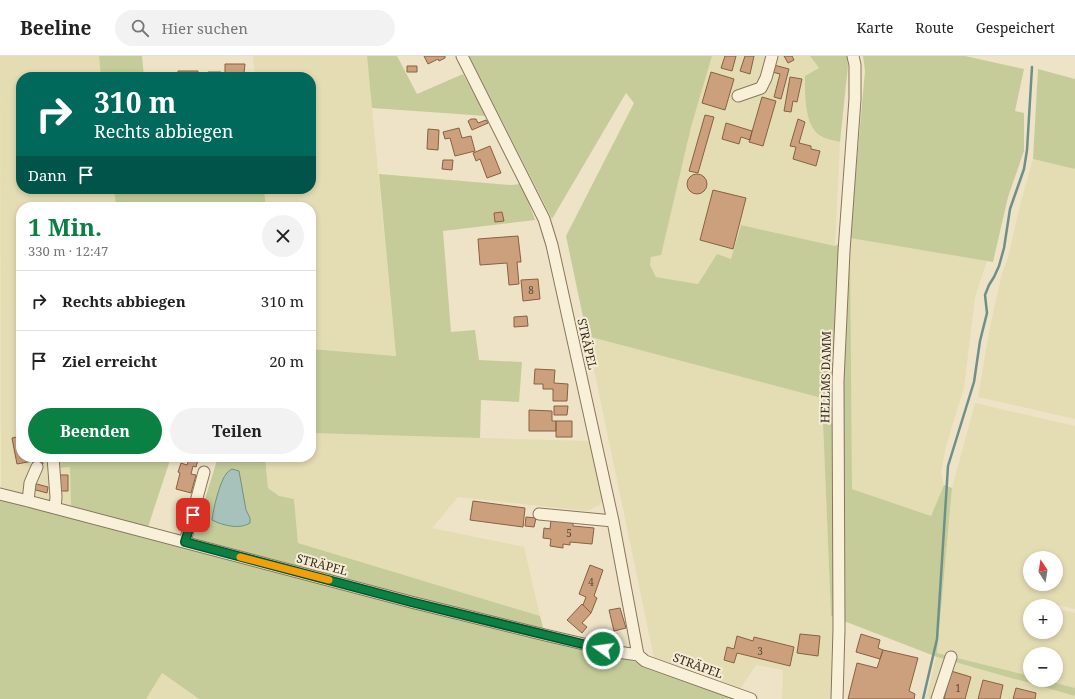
<!DOCTYPE html>
<html lang="de">
<meta charset="utf-8">
<style>
:root{--surface:#fff;--page:#f2f2f2;--text:#222;--muted:#767676;--line:#e0e0e0;--accent:#0b8043}
body{margin:0;font-family:"Noto Serif",serif;background:var(--page);color:var(--text);height:100vh;display:flex;flex-direction:column;font-size:15px;white-space:nowrap}
*{box-sizing:border-box;margin:0}
p{font-size:13px;color:var(--muted)}
.icon{flex:none;width:22px;height:22px;fill:none;stroke:currentColor;stroke-width:2;stroke-linecap:round;stroke-linejoin:round}
.map{position:relative;flex:1;overflow:hidden}
.sheet{position:absolute;left:16px;top:146px;width:300px;height:260px;display:flex;flex-direction:column;background:var(--surface);border-radius:16px;box-shadow:0 2px 6px #0003}
.sheet>*{flex:none}
.banner{position:absolute;left:16px;top:16px;width:300px;height:122px;border-radius:16px;box-shadow:0 2px 6px #0003;background:#00695c;color:#fff;overflow:hidden}
.needle{width:26px;rotate:348deg}
.fabs{position:absolute;left:1023px;top:495px;display:grid;gap:8px}
.fabs a{display:grid;place-items:center;width:40px;height:40px;border-radius:50%;background:var(--surface);box-shadow:0 2px 6px #0003;font-size:20px}
.pin{position:absolute;display:grid;place-items:center;width:34px;height:34px;color:#fff;margin:-17px;border-radius:8px;box-shadow:0 2px 6px #0006}
.me{position:absolute;width:44px;margin:-22px;rotate:284deg;stroke-linejoin:round;filter:drop-shadow(0 0 3px #0008)}
.turn{display:flex;align-items:center;gap:14px;height:84px;padding:0 12px;font-size:18px}
.turn .icon{width:52px;height:52px;stroke-width:2.5}
.turn b{display:block;font-size:28px;line-height:34px}
.then{display:flex;align-items:center;height:38px;padding:0 12px;background:#0003;gap:8px;font-size:15px}
.round{display:grid;place-items:center;flex:none;width:42px;height:42px;border-radius:21px;background:var(--page)}
.overview{display:flex;align-items:center;justify-content:space-between;height:68px;padding:0 12px}
h1{font-size:24px;font-weight:700;line-height:30px;color:var(--accent)}
.action{display:flex;gap:8px;margin-top:auto;padding:8px 12px}
.action a{flex:1;height:46px;border-radius:24px;background:var(--accent);color:#fff;font-size:16px;font-weight:700;line-height:46px;text-align:center}
.action a+a{background:var(--page);color:var(--text)}
ul{padding:0;list-style:none}
li{display:flex;align-items:center;gap:12px;height:60px;padding:0 12px;border-top:1px solid var(--line)}
li div{flex:1}
li b{display:block;font-size:15px}
li em{font-style:normal}
header{display:flex;align-items:center;gap:24px;box-sizing:border-box;height:56px;padding:0 20px;background:var(--surface);border-bottom:1px solid var(--line)}
header strong{font-size:19px}
nav{display:flex;gap:22px;margin-inline-start:auto;font-size:14px}
.search{width:280px;height:36px;background:var(--page);display:flex;align-items:center;gap:10px;box-sizing:border-box;padding:0 14px;border-radius:22px;color:var(--muted);font-size:15px}
.map>svg:first-child{display:block}
.farmland{fill:#e4ddb4;fill-rule:evenodd}
.green{fill:#c5cc9a;fill-rule:evenodd}
.water{fill:#a7c2bb;stroke:#6e9089}
.lines{fill:none;stroke-linecap:round;stroke-linejoin:round}
.stream{stroke:#6e9089;stroke-width:2.5}
.building{fill:#cca07d;stroke:#886042}
.minor-casing{stroke:#89755c;stroke-width:13}
.minor{stroke:#f9f0da;stroke-width:11}
.route-casing{stroke:#07532c;stroke-width:10}
.route{stroke:#0b8043;stroke-width:7}
.slow{stroke:#f59e0b;stroke-width:7}
.labels{text-anchor:middle;stroke-width:4;stroke-linejoin:round;paint-order:stroke}
.number-label{font-size:10px;fill:#5e4a36}
.street-label{font-size:12px;fill:#3a2d1f;stroke:#f5edd6}
</style>
<header>
<strong>Beeline</strong>
<div class="search"><svg class="icon" aria-label="search" viewBox="0 0 24 24"><circle cx="10" cy="10" r="6"/><path d="M15 15l6 6"/></svg>Hier suchen</div>
<nav><a>Karte</a><a>Route</a><a>Gespeichert</a></nav>
</header>
<div class="map">
<svg width="1075" height="643" viewBox="0 0 1075 643">
<rect width="100%" height="100%" fill="#eee3c6"/>
<path class="farmland" d="M0 0H99L101 21H21V133H114L116 151H21V401H57L70 411 71 450 1 431Z
M253 0H367L396 300 311 293V151H266L264 133H311V21H255Z
M712 0H810L819 12V80L840 86 835 190 741 169 731 203 717 199 698 228 656 221 650 209 651 201Z
M1033 103 1075 113V363L978 341 989 276 1002 217 1008 202 1020 149Z
M850 181 987 205 975 241 964 332 946 390 941 417 944 429 931 460 852 433Z
M587 280 822 341 831 560 843 565 841 643H782L783 614 756 609 740 633 700 615 654 602Z
M975 347 1075 370V553L1049 547V550H1030V576H1056V553L1075 557V632L1044 624H1056V598H1030V620L937 597 952 432ZM1030 502H1056V528H1030Z
M311 377 589 385 604 440 600 449 587 455 458 441 432 472 524 491 540 560 298 487 294 443 279 440 268 432 265 401H311Z
M936 601 1075 640V643H926Z
M161 617 199 643H146Z"/>
<path class="green" d="M99 0H142L144 21H101Z
M367 0H397L417 38 463 18 486 60 372 52Z
M469 0H712L691 71 661 199 651 201 650 209 656 221 698 228 717 198 731 203 741 169 835 190 850 181 865 15 863 0H965L1024 13 1015 55 1024 57V95L1008 141 993 206 850 182 852 433 931 460 944 429 952 432 937 597 1030 620V624H1044L1075 632V640L937 601 831 560 822 342 587 280 566 180 634 47 626 37 552 163Z
M810 0H847L848 10 840 86C834 84 824 83 819 79 804 67 805 37 805 20L819 12Z
M1038 13 1075 23V113L1033 103Z
M379 118 511 129 522 128 535 164 443 175 451 276 475 274 479 304 522 306 519 346 481 344 480 382 311 377V293L396 300Z
M114 133H264L266 151H116Z
M57 401H171L148 471 71 450 70 411 58 412Z
M218 401H265L268 432 279 440 294 443 298 487 540 560 544 575 193 482ZM222 426 242 435 246 454 250 462 245 470 221 468 218 439Z
M0 442 190 492 636 606 743 643H199L162 617 146 643H0Z"/>
<path class="water" d="M232 413 239 415 246 454 250 462V467C239 474 222 469 212 464 213 454 220 424 227 417 228 415 231 414 232 413Z"/>
<g class="lines">
<path class="stream" d="M923 643 937 583 948 410 974 326 980 285 987 257 985 239 989 229 994 221 999 210 1004 192 1010 153 1024 113 1027 94 1032 11"/>
</g>
<path class="building" d="M424 0H445V2L439 5 438 3 428 8Z
M725 0H736L732 15 721 12Z
M745 0H754L750 18 740 15Z
M784 0H792L794 4 788 7Z
M225 8H245L244 17H242V21L234 20V18L225 17Z
M774 9 789 13 781 43 774 41 780 18 772 16Z
M407 10H417V16H407Z
M178 15H198L197 21H178Z
M208 16H221V21H207Z
M711 16 734 23 725 54 702 47Z
M790 21 802 23 797 46 793 45 791 56 784 55Z
M762 41 776 45 763 90 749 86Z
M705 59 714 61 698 117 689 115Z
M471 63H476L478 67 486 64 488 67 472 74 468 65Z
M798 63 805 66 799 87 811 90V93L820 95 816 110 793 103 796 91 790 90Z
M726 67 752 75 750 84 741 81 739 88 722 83Z
M459 72 462 82 471 80 475 95 455 100 450 82 445 83 443 76Z
M428 73 439 74 438 94 427 93Z
M490 90 501 117 487 122 480 103 476 105 473 97Z
M443 104H453L452 114 442 113Z
M687 128a10 10 0 1 1 20 0a10 10 0 1 1-20 0Z
M713 134 746 142 733 193 700 184Z
M502 156 504 165 495 166 494 157Z
M518 180 521 206H517L519 228 509 229 507 207 480 209 478 183Z
M538 223 540 243 523 245 521 224Z
M527 260 528 270 514 271V261Z
M535 313 555 314 554 327 568 328 567 345H553V333H543V328H534Z
M554 350H568L567 359H554Z
M529 354 552 355V365H556V375H529Z
M556 365H572V381H556Z
M21 380V401H42L43 408 34 410 33 405 17 408 12 382Z
M190 401 198 404 196 411 193 410 191 418 196 419 191 437 176 433 180 417 178 416 181 407 187 409Z
M59 419H68V435H59Z
M33 427 48 431 47 437 32 433Z
M473 445 525 452 523 471 470 464Z
M526 461 536 462 534 471 525 470Z
M551 464 573 467V470L594 472 592 488 570 486V489L563 488V492L550 490 551 483 543 482 544 472 550 473Z
M590 509 603 514 594 540 597 542 591 557 583 549 586 541 579 538Z
M582 548 591 557 582 567 587 571 582 577 567 564Z
M620 552 626 572 614 575 609 554Z
M800 578 820 580 818 600 797 597Z
M861 578 880 584 878 592 883 594 880 603 856 596Z
M737 580 753 585 754 581 794 591 790 610 737 597 734 607 724 604 727 591 734 593Z
M883 594 918 602 909 635 915 638 914 643H848L857 607 877 612Z
M951 615 971 621 965 643H944Z
M983 624 1003 629 1000 643H978Z
M1016 632 1036 637 1035 643H1013Z"/>
<g class="lines">
<defs>
<path id="minor" d="M462 0 544 163 552 189 613 465 638 599
M738 40 761 32 766 22 772 0
M53 401 56 441 55 452
M0 438 28 445 411 546 545 579 618 596 638 599 645 605 751 643
M28 445 30 427 37 411
M539 458 613 465
M185 486 204 416
M837 643 839 573 838 325 844 195 855 43V9L853 0
M937 643 951 601"/>
</defs>
<use href="#minor" class="minor-casing"/>
<use href="#minor" class="minor"/>
</g>
<g class="lines">
<defs>
<path id="route" d="M193 459 185 486 411 546 603 593"/>
</defs>
<use href="#route" class="route-casing"/>
<use href="#route" class="route"/>
<path class="slow" d="M240 501 329 524"/>
</g>
<g class="labels">
<g class="number-label">
<text x="531" y="238">8</text>
<text x="569" y="481">5</text>
<text x="591" y="530">4</text>
<text x="760" y="599">3</text>
<text x="958" y="636">1</text>
</g>
<g class="street-label">
<text transform="translate(587 288) rotate(77)" y="4">STRÄPEL</text>
<text transform="translate(826 321) rotate(-89)" y="4">HELLMS DAMM</text>
<text transform="translate(322 509) rotate(15)" y="4">STRÄPEL</text>
<text transform="translate(698 610) rotate(20)" y="4">STRÄPEL</text>
</g>
</g>
</svg>
<div class="fabs">
<a><svg class="needle" viewBox="-14 -14 28 28"><path d="M0-13l5 13h-10z" fill="#e53935"/><path d="M0 13l5-13h-10z" fill="#767676"/></svg></a>
<a>+</a>
<a>−</a>
</div>
<div class="pin" style="left:193px;top:459px;background:#d93025"><svg class="icon" aria-label="arrive" viewBox="0 0 24 24"><path d="M6 21V4h12l-3 4 3 4H6"/></svg></div>
<svg class="me" style="left:603px;top:593px" viewBox="-20 -20 40 40"><circle r="17" fill="#0b8043" stroke="#fff" stroke-width="3"/><path d="M0-11L8 9 0 5-8 9z" fill="#fff"/></svg>
<div class="banner">
<div class="turn"><svg class="icon" aria-label="right" viewBox="0 0 24 24"><path d="M7 20v-9h11M14 6l5 5-5 5"/></svg><div><b>310 m</b>Rechts abbiegen</div></div>
<div class="then">Dann<svg class="icon" aria-label="arrive" viewBox="0 0 24 24"><path d="M6 21V4h12l-3 4 3 4H6"/></svg></div>
</div>
<section class="sheet">
<div class="overview"><div><h1>1 Min.</h1><p>330 m · 12:47</p></div><a class="round"><svg class="icon" aria-label="close" viewBox="0 0 24 24"><path d="M6 6l12 12M18 6L6 18"/></svg></a></div>
<ul>
<li><svg class="icon" aria-label="right" viewBox="0 0 24 24"><path d="M7 20v-9h11M14 6l5 5-5 5"/></svg><div><b>Rechts abbiegen</b></div><em>310 m</em></li>
<li><svg class="icon" aria-label="arrive" viewBox="0 0 24 24"><path d="M6 21V4h12l-3 4 3 4H6"/></svg><div><b>Ziel erreicht</b></div><em>20 m</em></li>
</ul>
<div class="action"><a>Beenden</a><a>Teilen</a></div>
</section>
</div>
